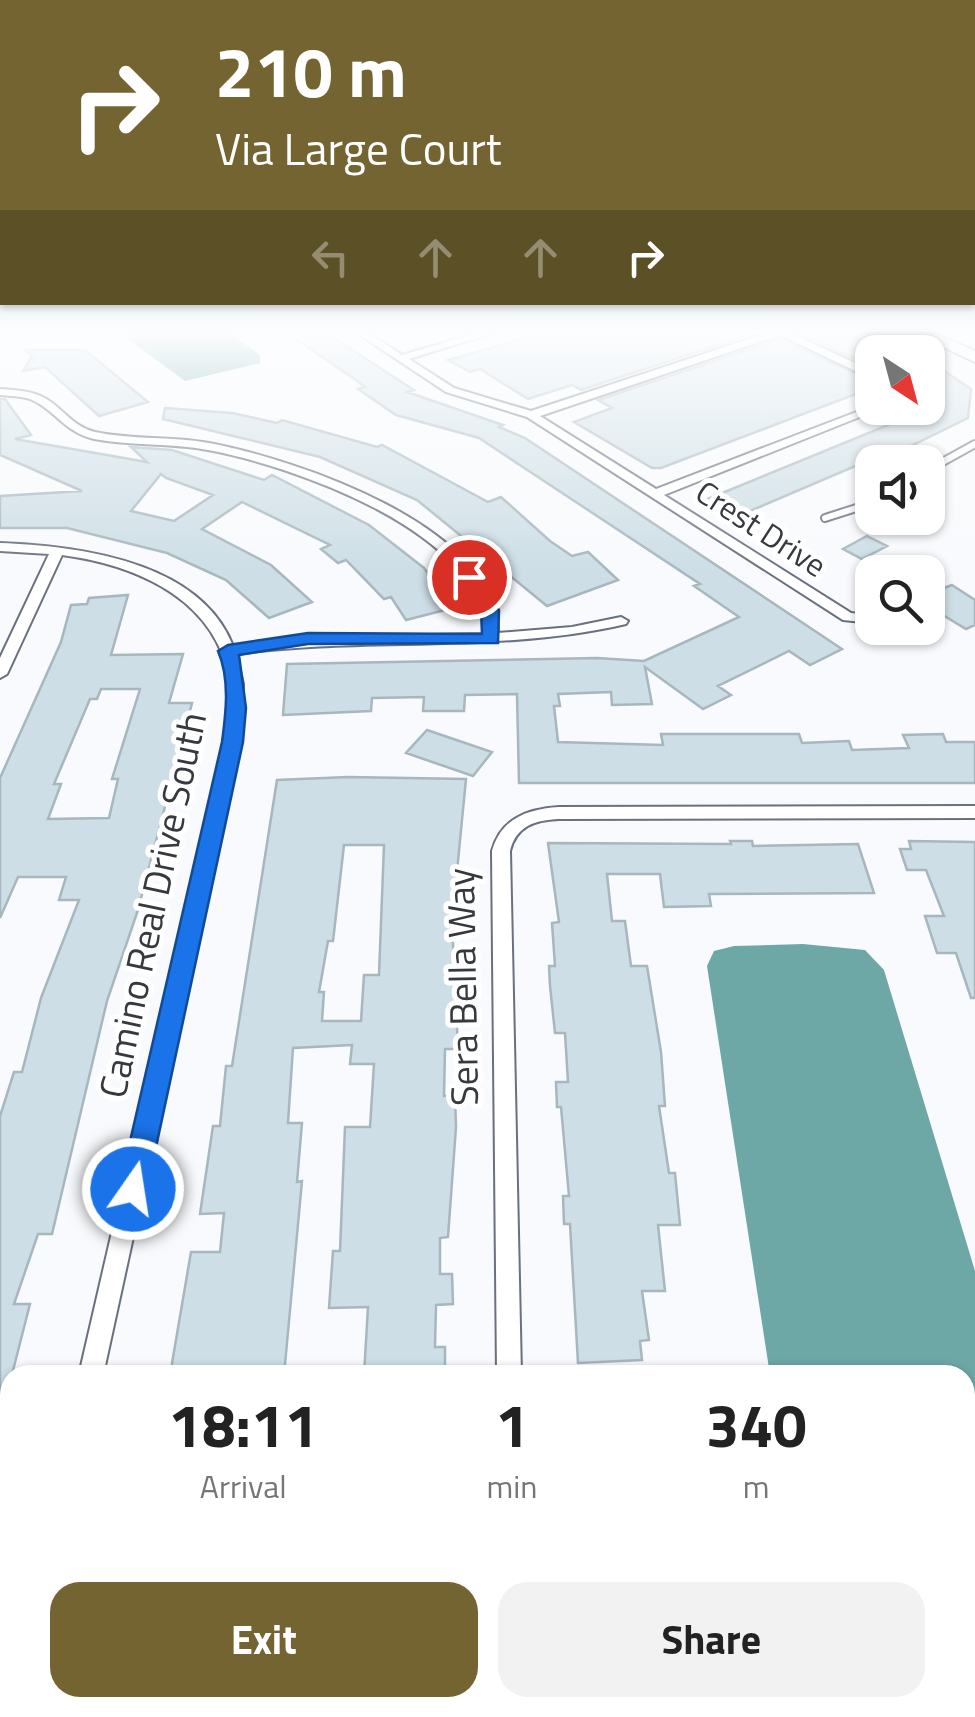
<!DOCTYPE html>
<style>
:root{--surface:#fff;--page:#f2f2f2;--text:#222;--muted:#767676;--accent:#746431}
body{margin:0;font-family:"Titillium Web",sans-serif;background:var(--page);color:var(--text);height:100vh;display:flex;flex-direction:column;font-size:38px;white-space:nowrap}
*{box-sizing:border-box;margin:0}
p{font-size:32px;color:var(--muted)}
.icon{flex:none;width:55px;height:55px;fill:none;stroke:currentColor;stroke-width:2;stroke-linecap:round;stroke-linejoin:round}
.map{position:relative;flex:1;overflow:hidden}
.details{position:absolute;left:0px;top:1365px;width:975px;height:352px;display:flex;flex-direction:column;background:var(--surface);border-radius:30px 30px 0 0;box-shadow:0 2px 8px #0004}
.details>*{flex:none}
.top-card{position:absolute;left:0px;top:0px;width:975px;height:305px;box-shadow:0 2px 8px #0004;background:#746431;color:#fff;overflow:hidden}
.needle{width:65px;rotate:144deg}
.buttons{position:absolute;left:855px;top:335px;display:grid;gap:20px}
.buttons a{display:grid;place-items:center;width:90px;height:90px;border-radius:20px;background:var(--surface);box-shadow:0 2px 8px #0004;font-size:50px}
.pin{position:absolute;display:grid;place-items:center;width:85px;height:85px;color:#fff;margin:-42px;border:5px solid #fff;border-radius:50%;box-shadow:0 2px 10px #0007}
.me{position:absolute;width:110px;margin:-55px;rotate:13deg;stroke-linejoin:round;filter:drop-shadow(0 0 8px #0008)}
.turn{display:flex;align-items:center;gap:35px;height:210px;padding:0 50px;font-size:45px}
.turn .icon{width:130px;height:130px;stroke-width:2.5}
.turn b{display:block;font-size:70px;line-height:85px}
.lanes{display:flex;align-items:center;height:95px;padding:0 50px;background:#0003;justify-content:center;gap:50px;direction:ltr}
.lanes .off{opacity:.35}
.eta{display:flex;justify-content:space-evenly;align-items:center;height:170px;text-align:center}
.eta b{font-size:60px;font-weight:700;line-height:70px}
.button{display:flex;gap:20px;margin-top:auto;padding:20px 50px}
.button a{flex:1;height:115px;border-radius:30px;background:var(--accent);color:#fff;font-size:40px;font-weight:700;line-height:115px;text-align:center}
.button a+a{background:var(--page);color:var(--text)}
.map>svg:first-child{display:block}
.water{fill:#6da8a6}
.building{fill:#cddee6;stroke:#a6b7be;stroke-width:2.5;fill-rule:evenodd}
.lines{fill:none;stroke-linecap:round;stroke-linejoin:round}
.lane-casing{stroke:#69717e;stroke-width:10}
.street-casing{stroke:#69717e;stroke-width:4}
.secondary-casing{stroke:#69717e;stroke-width:4}
.lane{stroke:#fff;stroke-width:6}
.street{fill:#fff;fill-rule:evenodd}
.secondary{fill:#fff;fill-rule:evenodd}
.route{fill:#1a73e8;stroke:#114b97;stroke-width:2.5}
.labels{text-anchor:middle;stroke-width:10;stroke-linejoin:round;paint-order:stroke}
.far-street-label{font-size:32px;fill:#363a3f;stroke:#fff}
.street-label{font-size:38px;fill:#363a3f;stroke:#fff}
</style>
<div class="map">
<svg width="975" height="1717" viewBox="0 0 975 1717">
<rect width="100%" height="100%" fill="#f8fafd"/>
<path class="water" d="M120 333H230L260 355V363L185 381Z
M803 944 865 950 884 970 975 1271V1665L965 1673V1375H770L707 966 714 951 734 946Z"/>
<path class="building" d="M287 333H326L414 390 407 392 503 425 499 427 525 438 842 649 810 665 789 651 718 686 731 695 703 709 645 667 652 704 612 705 611 692 558 694 560 706H554L558 742 663 745 661 734H799L802 743 849 741 852 750 909 748 903 735 943 734 946 742H975V783H519L517 694 465 695 464 711H423L424 697 372 698 371 711 283 715 287 664 597 658 644 661 739 617 694 586 700 584 479 438 396 415 358 389 365 387 353 378Z
M542 333H755L581 390 572 385 528 399 480 369 470 372 448 360Z
M800 333H865L910 352H872V367Z
M780 339 872 381V388L661 468H652L574 422 612 408 598 400Z
M26 350H85L148 402 99 416 45 367 23 371 32 356Z
M928 360 971 389 968 418 880 461 874 458 729 520 700 502 893 423 922 413 928 415Z
M0 399H5L31 435 15 439 147 462 131 447 172 450 264 480 272 475 369 525 424 568 453 608 406 620 391 597 384 599 346 560 338 563 321 549 330 545 242 502 202 529 271 565 312 602 269 618 226 580 167 553 67 528H0V496L82 491 0 455ZM161 474 166 478 213 495 174 521 131 511Z
M165 408 232 413 277 423 282 420 377 447 382 445 488 502 501 497 550 541 572 556 588 552 618 580 547 606 417 500 320 457 163 419Z
M867 536 887 546 862 559 843 549Z
M952 585 975 600V625L966 629 928 606V594Z
M128 595 111 655 183 654 169 703H192L138 910 107 1001 52 1234H38L14 1304H30L7 1394 0 1399V1116L14 1072H22L41 998 79 900H59L66 877H18L0 918V778L61 642 71 605 87 604 89 598ZM101 689H140L112 779H118L109 818 48 819 61 784H54L90 699H97Z
M427 730 492 752 473 776 406 753Z
M348 777 466 779 452 923 458 1049H445L444 1096H455L456 1127 448 1237 440 1238V1274H452L453 1304 436 1305 435 1347H445V1375H364L368 1307 329 1308 333 1251H340L345 1127H370L374 1064H350L352 1045 293 1048 288 1123H302L297 1182 302 1181 284 1375H170L191 1252H220L224 1213 200 1214 213 1126H220L226 1066H232L277 780ZM344 845H384L379 975H364L361 1021H322L324 992H319L328 941H333Z
M730 841H752L753 846 858 844 874 893 709 894 711 906 664 907 660 874H607L612 921H625L631 966H647L661 1052 665 1106H659L669 1173H675L680 1225H658L665 1291H642L649 1340 640 1341 642 1360 578 1363 570 1224H564L563 1196H569L561 1107H557L556 1082H568L565 1033H555L550 986 549 966H555L552 923 559 922 548 843 731 844Z
M909 841 975 842V998H971L956 953H937L925 916H944L926 870H907L900 849H911Z"/>
<g class="lines">
<defs>
<path id="lane" d="M928 470 975 444
M825 518 872 503"/>
<path id="street" d="M357 333H369L402 355 477 333H493L409 359 454 388 531 411 767 333H791L872 371V378L868 377 780 335 540 416 656 489 872 406 882 408 664 495 851 613 872 615V623L843 620 527 417 446 392Z
M0 389C18 390 36 391 51 402 66 413 75 427 95 432 132 440 171 436 209 443 294 459 498 526 498 633L572 627 621 617 628 621 626 624C498 654 366 636 236 654L243 684 241 742 103 1375H79L225 742C227 717 232 689 226 665 205 593 129 564 62 555L7 674 0 678V658L49 554 0 551V543C79 546 200 561 233 646L327 637 484 634C486 532 290 465 208 450 171 443 132 446 94 439 64 432 56 410 30 399 21 396 10 396 0 395Z
M975 806V818L559 819C535 820 516 826 510 851L521 1375H497L492 851C501 818 528 809 559 807Z
M10 1696V1708H32L30 1717H0L7 1698Z
M500 1708H530V1717H500Z"/>
<path id="secondary" d="M913 333H934L975 351V362Z"/>
</defs>
<use href="#lane" class="lane-casing"/>
<use href="#street" class="street-casing"/>
<use href="#secondary" class="secondary-casing"/>
<use href="#lane" class="lane"/>
<use href="#street" class="street"/>
<use href="#secondary" class="secondary"/>
</g>
<linearGradient id="sky" x2="0" y2="1"><stop stop-color="#77afce"/><stop offset="0.58" stop-color="#fcfdfe"/><stop offset="1" stop-color="#fcfdfe" stop-opacity="0"/></linearGradient>
<rect width="975" height="573" fill="url(#sky)"/>
<path class="route" d="M469 571 475 573 499 610 498 643 308 644 239 655 246 708 243 742 147 1189 143 1198 133 1202 123 1198 119 1189 222 742C226 712 230 679 218 651L228 645 308 633 482 634 481 610 460 577Z"/>
<g class="labels">
<g class="far-street-label">
<text transform="translate(761 529) rotate(33)" y="11">Crest Drive</text>
</g>
<g class="street-label">
<text transform="translate(153 905) rotate(-78)" y="13">Camino Real Drive South</text>
<text transform="translate(463 987) rotate(-91)" y="13">Sera Bella Way</text>
</g>
</g>
</svg>
<div class="buttons">
<a><svg class="needle" viewBox="-14 -14 28 28"><path d="M0-13l5 13h-10z" fill="#e53935"/><path d="M0 13l5-13h-10z" fill="#767676"/></svg></a>
<a><svg class="icon" aria-label="sound" viewBox="0 0 24 24"><path d="M4 9h4l5-4v14l-5-4H4zM17 9q2 3 0 6"/></svg></a>
<a><svg class="icon" aria-label="search" viewBox="0 0 24 24"><circle cx="10" cy="10" r="6"/><path d="M15 15l6 6"/></svg></a>
</div>
<div class="pin" style="left:469px;top:577px;background:#d93025"><svg class="icon" aria-label="arrive" viewBox="0 0 24 24"><path d="M6 21V4h12l-3 4 3 4H6"/></svg></div>
<svg class="me" style="left:133px;top:1189px" viewBox="-20 -20 40 40"><circle r="17" fill="#1a73e8" stroke="#fff" stroke-width="3"/><path d="M0-11L8 9 0 5-8 9z" fill="#fff"/></svg>
<div class="top-card">
<div class="turn"><svg class="icon" aria-label="right" viewBox="0 0 24 24"><path d="M7 20v-9h11M14 6l5 5-5 5"/></svg><div><b>210 m</b>Via Large Court</div></div>
<div class="lanes"><svg class="icon off" aria-label="left" viewBox="0 0 24 24"><path d="M17 20v-9H6M10 6l-5 5 5 5"/></svg><svg class="icon off" aria-label="ahead" viewBox="0 0 24 24"><path d="M12 20V5M6 11l6-6 6 6"/></svg><svg class="icon off" aria-label="ahead" viewBox="0 0 24 24"><path d="M12 20V5M6 11l6-6 6 6"/></svg><svg class="icon" aria-label="right" viewBox="0 0 24 24"><path d="M7 20v-9h11M14 6l5 5-5 5"/></svg></div>
</div>
<section class="details">
<div class="eta">
<div><b>18:11</b><p>Arrival</p></div>
<div><b>1</b><p>min</p></div>
<div><b>340</b><p>m</p></div>
</div>
<div class="button"><a>Exit</a><a>Share</a></div>
</section>
</div>
